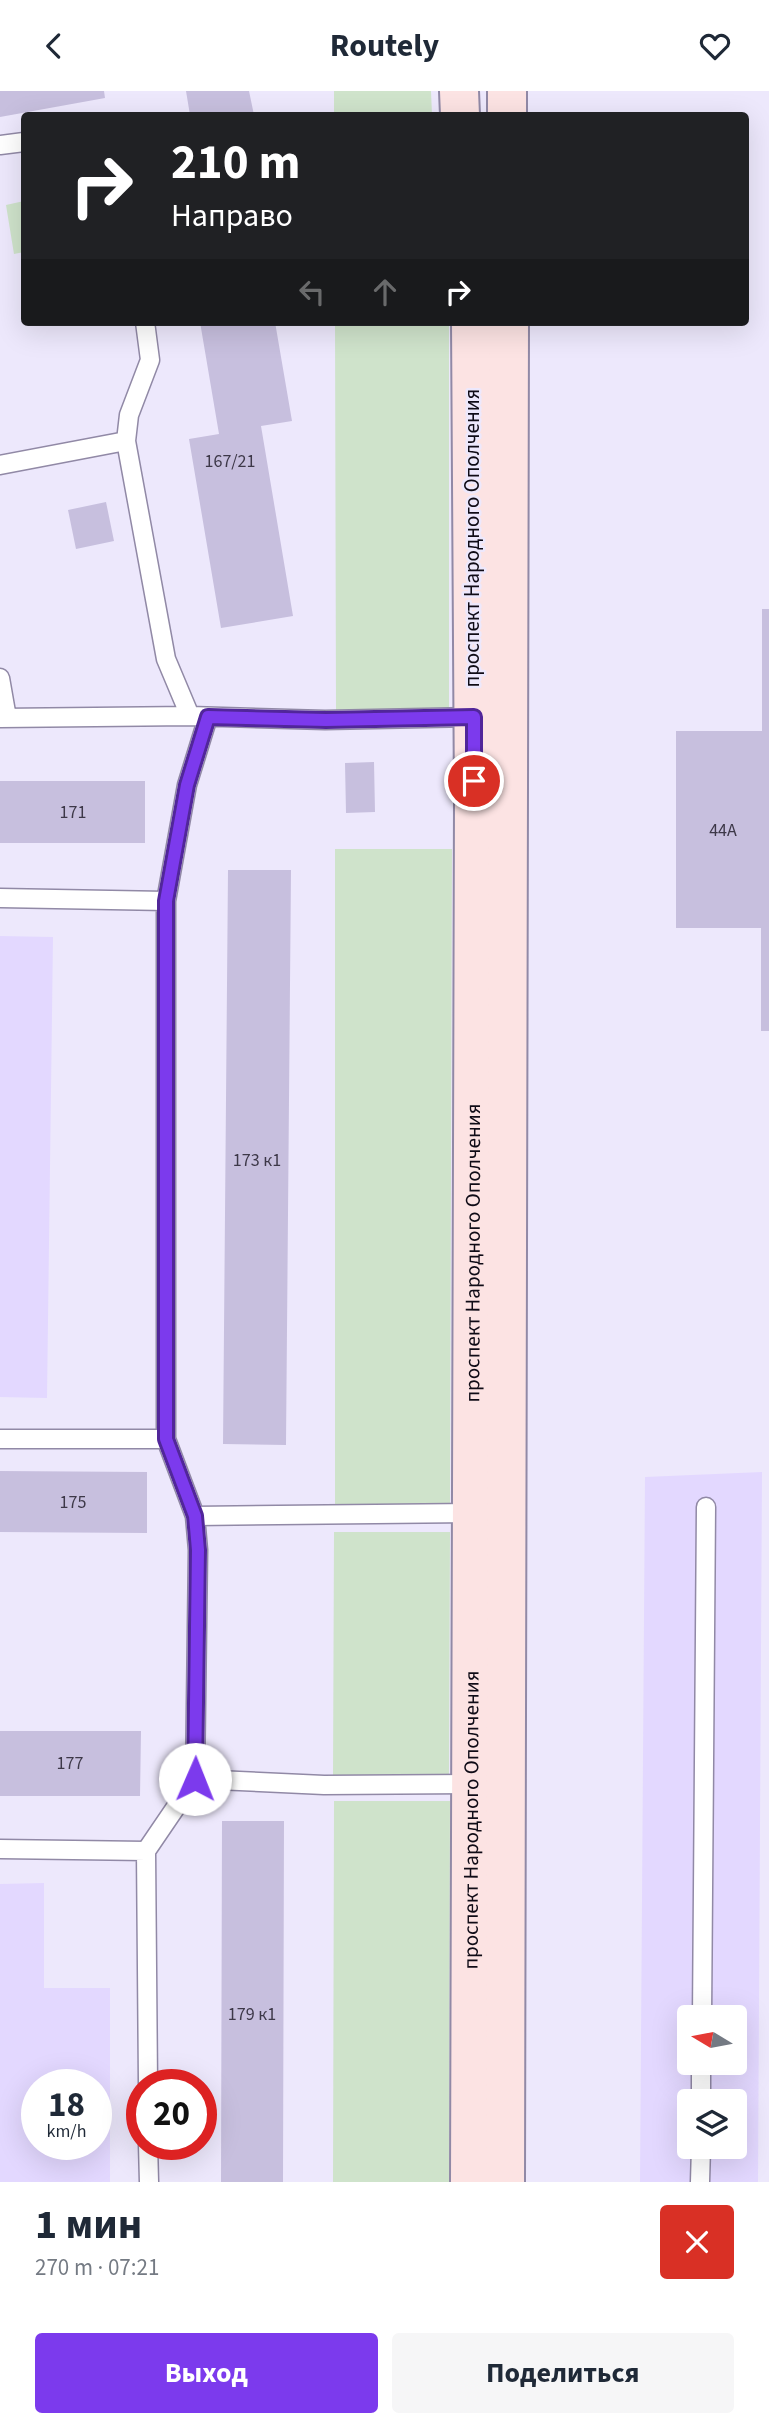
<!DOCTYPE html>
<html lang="ru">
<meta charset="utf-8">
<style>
:root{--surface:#fff;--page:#f6f6f7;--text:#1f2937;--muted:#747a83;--accent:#7c3aed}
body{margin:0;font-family:"Source Sans 3",sans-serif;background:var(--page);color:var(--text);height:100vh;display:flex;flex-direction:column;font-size:26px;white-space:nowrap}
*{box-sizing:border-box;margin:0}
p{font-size:23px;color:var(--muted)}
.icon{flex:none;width:38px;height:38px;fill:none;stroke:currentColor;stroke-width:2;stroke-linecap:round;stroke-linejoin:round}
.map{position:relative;height:2091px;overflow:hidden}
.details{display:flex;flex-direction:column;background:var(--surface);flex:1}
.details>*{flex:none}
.banner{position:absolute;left:21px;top:21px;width:728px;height:214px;border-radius:7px;box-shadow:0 7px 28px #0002;background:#202124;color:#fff;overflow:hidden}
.needle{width:46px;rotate:280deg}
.controls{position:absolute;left:677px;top:1914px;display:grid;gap:14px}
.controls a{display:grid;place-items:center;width:70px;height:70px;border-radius:7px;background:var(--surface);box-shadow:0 7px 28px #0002;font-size:35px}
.speed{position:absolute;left:21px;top:1978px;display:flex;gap:14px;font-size:35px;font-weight:700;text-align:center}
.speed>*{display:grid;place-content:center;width:91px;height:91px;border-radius:50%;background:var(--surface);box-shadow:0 7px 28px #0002;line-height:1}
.speed small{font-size:18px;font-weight:400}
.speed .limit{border:10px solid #d22;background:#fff;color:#111}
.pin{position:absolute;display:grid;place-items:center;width:60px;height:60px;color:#fff;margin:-30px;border:4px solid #fff;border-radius:50%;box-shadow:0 2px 7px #0007}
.me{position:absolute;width:77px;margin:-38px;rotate:1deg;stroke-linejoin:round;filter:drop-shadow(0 0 5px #0008)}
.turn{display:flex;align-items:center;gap:24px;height:147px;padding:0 35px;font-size:32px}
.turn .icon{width:91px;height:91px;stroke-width:2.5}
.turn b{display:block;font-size:49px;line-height:60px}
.lanes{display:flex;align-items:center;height:66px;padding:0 35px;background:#0003;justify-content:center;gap:35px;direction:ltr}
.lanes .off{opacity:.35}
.round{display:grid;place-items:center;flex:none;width:74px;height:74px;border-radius:7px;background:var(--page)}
.head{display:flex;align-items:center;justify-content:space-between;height:119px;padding:0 35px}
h1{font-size:42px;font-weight:700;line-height:52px}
.cta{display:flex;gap:14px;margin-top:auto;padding:14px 35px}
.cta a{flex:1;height:80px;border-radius:7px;background:var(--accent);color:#fff;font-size:28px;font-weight:700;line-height:80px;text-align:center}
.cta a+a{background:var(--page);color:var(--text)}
header{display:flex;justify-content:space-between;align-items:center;height:91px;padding:0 35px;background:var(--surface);font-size:32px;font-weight:700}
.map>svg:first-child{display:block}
.built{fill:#e3d8ff;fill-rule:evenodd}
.green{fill:#cfe3cb}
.building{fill:#c7bfde}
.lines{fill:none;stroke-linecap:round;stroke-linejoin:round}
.service-casing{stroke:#9189a6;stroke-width:21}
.secondary-casing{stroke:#9189a6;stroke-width:42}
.service{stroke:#fff;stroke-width:18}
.secondary{stroke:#fce3e3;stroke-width:38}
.route-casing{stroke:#51269a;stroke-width:18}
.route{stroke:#7c3aed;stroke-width:12}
.labels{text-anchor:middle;stroke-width:5;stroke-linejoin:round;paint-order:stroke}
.number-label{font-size:18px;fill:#3d3848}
.street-label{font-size:21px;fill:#0f0b16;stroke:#ede8fc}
</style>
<header><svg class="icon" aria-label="back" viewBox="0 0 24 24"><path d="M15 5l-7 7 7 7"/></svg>Routely<svg class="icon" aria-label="heart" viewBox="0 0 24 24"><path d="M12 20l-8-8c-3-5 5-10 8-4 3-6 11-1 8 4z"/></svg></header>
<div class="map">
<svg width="769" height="2091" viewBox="0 0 769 2091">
<rect width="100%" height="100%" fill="#ede8fc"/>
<path class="built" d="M0 845 53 846 47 1307 0 1306Z
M762 1381 758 2091H640L645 1386ZM690 1927H735V1972H690ZM690 2011H735V2056H690Z
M44 1792V1897H110V2091H0V1793ZM96 1993V2053H37V1993Z"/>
<path class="green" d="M334 0H431L432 24H334Z
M24 110V161L14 163 6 114Z
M335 231H449V617L336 619Z
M335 758H452L450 1415H335Z
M334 1441H450L449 1685H333Z
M334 1710H450L449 2091H333Z"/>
<path class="building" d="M0 0H104L105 7 0 26Z
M186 0H249L254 24H190Z
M200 231H275L292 330 261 335 293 525 221 537 189 348 219 343Z
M106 411 114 450 76 458 68 419Z
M762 518H769V940H761V837H676V640H762Z
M374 671 375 721 346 722 345 672Z
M0 690H145V752H0Z
M228 779H291L286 1354 223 1353Z
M0 1380 147 1381V1442L0 1441Z
M0 1640H141L140 1705H0Z
M222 1730H284L283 2091H221Z"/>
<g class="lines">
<defs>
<path id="service" d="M0 54 24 51
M145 231 150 269 129 324 126 350 166 568 190 625
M0 374 126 350
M0 587 7 627
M0 627 190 625 325 629 474 626
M0 807 166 810 187 694 208 626
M0 1348H166L195 1425 472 1422
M166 1348V810
M195 1688 198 1459 195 1425
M0 1758 146 1760
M702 1927 706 1416
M148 1993 146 1760 195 1688 324 1694 471 1693
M701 2011V1972
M148 2053 149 2091
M700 2091 701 2056"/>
<g id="secondary">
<path d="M459 0 460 24"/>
<path d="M507 0V24"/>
<path id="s1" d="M470 2091 474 711 471 231"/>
<path d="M505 2091 509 231"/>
</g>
</defs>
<use href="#service" class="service-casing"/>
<use href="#secondary" class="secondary-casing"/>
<use href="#service" class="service"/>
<use href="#secondary" class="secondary"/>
</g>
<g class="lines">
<defs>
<path id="route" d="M195 1688 198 1459 195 1425 166 1348V810L187 694 208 626 326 629 474 626V690"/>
</defs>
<use href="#route" class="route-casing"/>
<use href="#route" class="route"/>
</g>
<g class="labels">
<g class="number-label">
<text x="230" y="376">167/21</text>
<text x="73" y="727">171</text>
<text x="723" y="745">44А</text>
<text x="257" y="1075">173 к1</text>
<text x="73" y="1417">175</text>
<text x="70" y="1678">177</text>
<text x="252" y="1929">179 к1</text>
</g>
<g class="street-label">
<text transform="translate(472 447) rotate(-90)" y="7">проспект Народного Ополчения</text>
<text dy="7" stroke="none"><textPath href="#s1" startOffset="929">проспект Народного Ополчения</textPath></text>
<text dy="7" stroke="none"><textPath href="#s1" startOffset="362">проспект Народного Ополчения</textPath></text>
</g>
</g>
</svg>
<div class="controls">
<a><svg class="needle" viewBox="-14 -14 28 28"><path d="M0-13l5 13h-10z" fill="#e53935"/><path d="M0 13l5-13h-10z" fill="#747a83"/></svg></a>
<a><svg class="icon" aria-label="layers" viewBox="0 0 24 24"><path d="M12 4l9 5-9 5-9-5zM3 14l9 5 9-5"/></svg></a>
</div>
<div class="speed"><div>18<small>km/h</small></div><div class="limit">20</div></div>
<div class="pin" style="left:474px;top:690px;background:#d93025"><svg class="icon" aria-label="arrive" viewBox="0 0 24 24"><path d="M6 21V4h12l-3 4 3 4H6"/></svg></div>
<svg class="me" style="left:195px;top:1688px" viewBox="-20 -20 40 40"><circle r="19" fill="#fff"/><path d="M0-13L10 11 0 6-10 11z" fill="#7c3aed"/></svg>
<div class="banner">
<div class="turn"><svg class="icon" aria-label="right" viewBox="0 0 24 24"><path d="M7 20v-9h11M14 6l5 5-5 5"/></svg><div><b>210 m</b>Направо</div></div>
<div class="lanes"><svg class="icon off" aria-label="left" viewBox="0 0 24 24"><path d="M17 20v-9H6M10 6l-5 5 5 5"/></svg><svg class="icon off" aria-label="ahead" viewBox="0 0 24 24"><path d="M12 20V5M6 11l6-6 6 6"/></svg><svg class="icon" aria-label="right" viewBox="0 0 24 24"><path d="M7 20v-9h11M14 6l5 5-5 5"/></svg></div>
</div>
</div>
<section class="details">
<div class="head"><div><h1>1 мин</h1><p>270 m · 07:21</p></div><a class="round" style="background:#d93025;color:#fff"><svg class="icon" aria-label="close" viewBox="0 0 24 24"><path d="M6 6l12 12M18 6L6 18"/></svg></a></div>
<div class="cta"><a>Выход</a><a>Поделиться</a></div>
</section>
